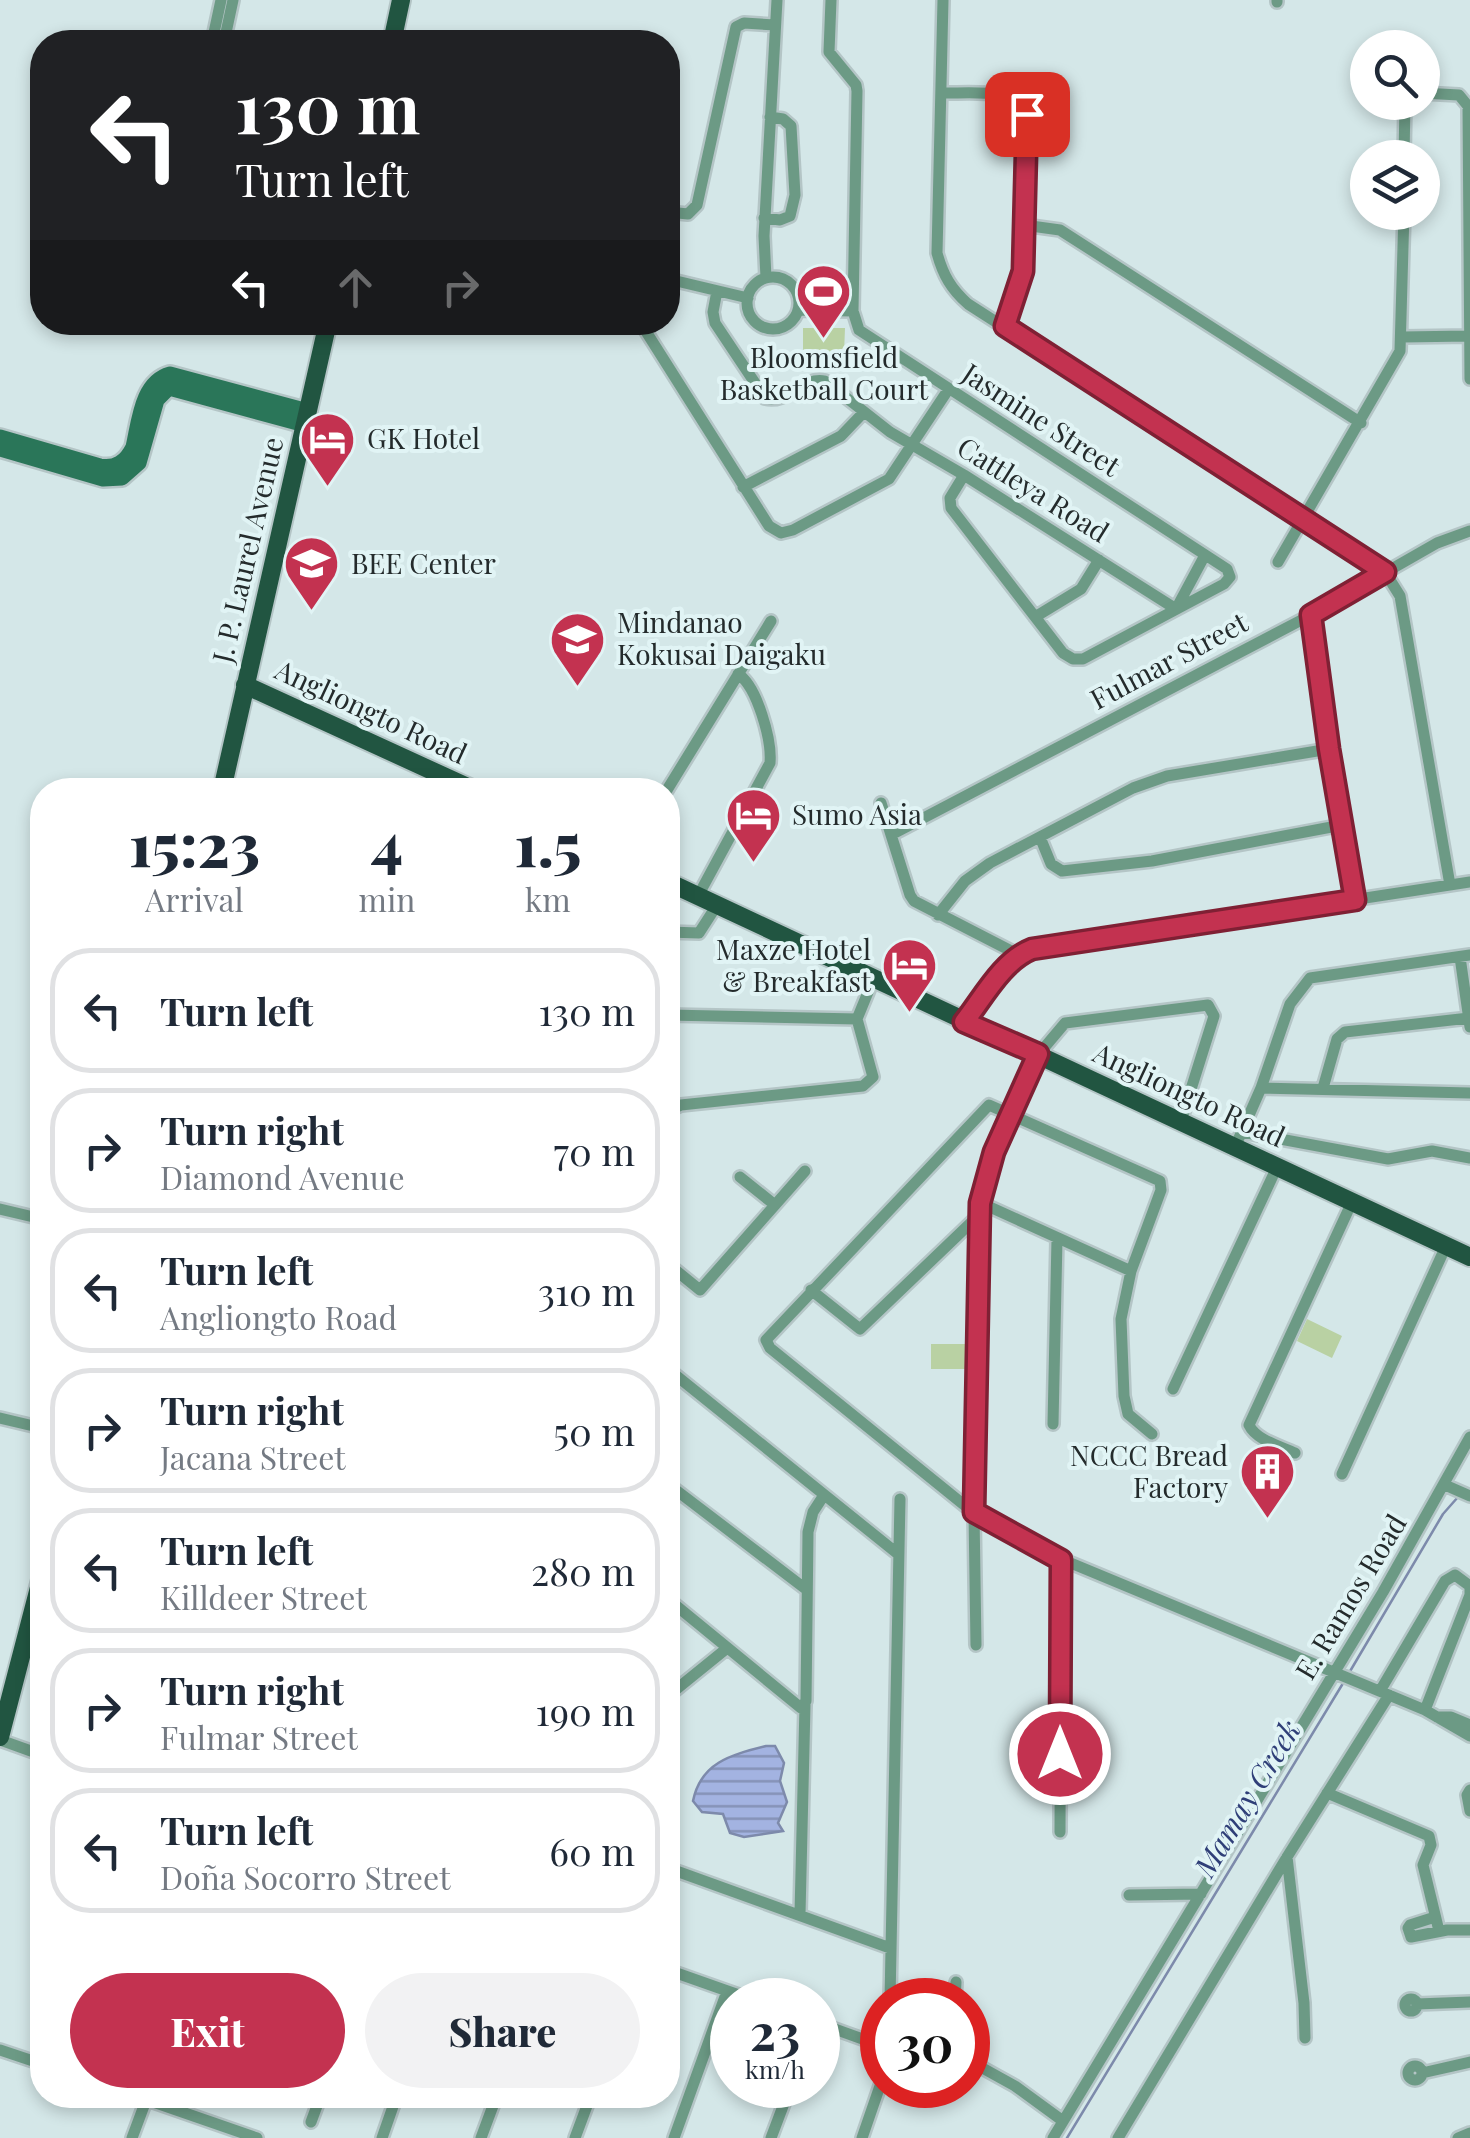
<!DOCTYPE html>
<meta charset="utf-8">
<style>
:root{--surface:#fff;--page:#f2f2f3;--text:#1f2937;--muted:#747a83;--line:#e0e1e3;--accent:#c33250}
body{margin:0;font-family:"Playfair Display",serif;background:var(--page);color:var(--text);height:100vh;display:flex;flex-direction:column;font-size:38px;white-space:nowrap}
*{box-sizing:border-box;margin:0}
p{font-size:32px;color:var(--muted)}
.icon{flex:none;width:55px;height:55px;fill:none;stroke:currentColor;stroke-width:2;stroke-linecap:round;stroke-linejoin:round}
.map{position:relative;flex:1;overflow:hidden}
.details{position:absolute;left:30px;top:778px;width:650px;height:1330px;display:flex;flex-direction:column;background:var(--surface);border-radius:40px;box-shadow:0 5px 15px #0003}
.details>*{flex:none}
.guide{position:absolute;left:30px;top:30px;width:650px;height:305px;border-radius:40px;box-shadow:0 5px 15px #0003;background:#202124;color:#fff;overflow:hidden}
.tools{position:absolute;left:1350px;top:30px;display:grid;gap:20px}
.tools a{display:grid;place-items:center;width:90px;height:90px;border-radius:50%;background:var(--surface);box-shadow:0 5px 15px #0003;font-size:50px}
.speed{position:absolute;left:710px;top:1978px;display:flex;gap:20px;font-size:50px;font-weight:700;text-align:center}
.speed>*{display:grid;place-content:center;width:130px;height:130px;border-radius:50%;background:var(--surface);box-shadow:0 5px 15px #0003;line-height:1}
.speed small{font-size:25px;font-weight:400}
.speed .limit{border:15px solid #d22;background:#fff;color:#111}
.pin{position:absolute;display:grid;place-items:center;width:85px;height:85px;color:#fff;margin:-42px;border-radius:20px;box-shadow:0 5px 15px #0006}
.me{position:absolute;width:110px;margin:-55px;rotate:0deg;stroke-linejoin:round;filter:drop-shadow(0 0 8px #0008)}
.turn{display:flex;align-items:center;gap:35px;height:210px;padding:0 40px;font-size:45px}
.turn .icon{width:130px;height:130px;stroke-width:2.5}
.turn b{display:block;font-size:70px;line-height:85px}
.lanes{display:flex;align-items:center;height:95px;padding:0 40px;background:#0003;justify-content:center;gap:50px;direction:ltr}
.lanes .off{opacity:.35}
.eta{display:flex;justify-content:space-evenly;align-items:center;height:170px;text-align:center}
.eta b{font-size:60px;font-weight:800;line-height:70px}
.button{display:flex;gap:20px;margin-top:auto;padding:20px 40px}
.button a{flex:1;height:115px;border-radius:60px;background:var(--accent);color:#fff;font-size:40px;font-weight:800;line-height:115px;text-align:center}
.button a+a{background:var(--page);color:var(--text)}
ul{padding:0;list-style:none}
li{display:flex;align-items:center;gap:30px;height:125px;margin:0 20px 15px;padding:0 20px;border:5px solid var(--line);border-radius:40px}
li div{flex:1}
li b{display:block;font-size:38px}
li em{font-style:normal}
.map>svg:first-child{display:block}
.park{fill:#b9d1a3}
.water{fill:url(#water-rules);stroke:#7d8aab;stroke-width:2.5}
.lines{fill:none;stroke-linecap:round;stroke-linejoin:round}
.stream{stroke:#7d8aab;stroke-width:2.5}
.street-casing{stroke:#b4c5c6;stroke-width:16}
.secondary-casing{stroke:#b4c5c6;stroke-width:20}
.primary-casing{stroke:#b4c5c6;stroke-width:22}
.street{stroke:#6c9a85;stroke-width:11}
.secondary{stroke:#2a7659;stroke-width:15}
.primary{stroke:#215541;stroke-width:18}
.route-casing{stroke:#7f2034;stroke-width:25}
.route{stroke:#c33250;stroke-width:18}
.labels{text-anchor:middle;stroke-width:8;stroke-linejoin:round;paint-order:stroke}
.poi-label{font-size:28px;fill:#242b2c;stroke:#e1f4f5;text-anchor:start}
.street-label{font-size:28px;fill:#242b2c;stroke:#e1f4f5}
.water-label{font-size:30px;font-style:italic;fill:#2f3f78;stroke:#e1f4f5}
</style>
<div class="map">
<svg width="1470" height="2138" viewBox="0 0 1470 2138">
<defs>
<pattern id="water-rules" width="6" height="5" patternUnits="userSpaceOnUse" patternTransform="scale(2.5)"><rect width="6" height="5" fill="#a3b3e1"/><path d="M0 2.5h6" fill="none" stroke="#8592b7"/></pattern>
</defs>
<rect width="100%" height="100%" fill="#d4e7e8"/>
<path class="park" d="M803 328H845L844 354H803Z
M1307 1319 1342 1336 1332 1358 1297 1341Z
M931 1344H971L970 1369H931Z"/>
<path class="water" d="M766 1746H775L784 1763 780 1781 787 1802 778 1823 783 1831 744 1837 730 1833 723 1814 702 1812 693 1801C701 1762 731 1755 766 1746Z"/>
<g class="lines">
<path class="stream" d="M1349 1673 1443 1514 1458 1497
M1067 2138 1345 1680"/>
<defs>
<path id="street" d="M831 0 829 52 856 85 857 91 853 311 859 330 1227 569 1230 577 1224 584 1083 659H1073L1063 653 951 508 950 498 964 475
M943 0 937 253C943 275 951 289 968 304L1385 572 1400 596 1450 885
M1277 0V2
M212 42 221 0
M224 42 233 0
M941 93C965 94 1017 86 1027 114L1023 271 1005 326
M1422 93 1459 95 1468 106 1470 379
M1404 158 1405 102
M668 212 688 214 697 205 736 27 744 23 775 25
M764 218 780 220 790 216 795 195 791 126 783 119 770 117
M1024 225 1060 230 1361 423
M747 303a26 26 0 1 1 52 0a26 26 0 1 1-52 0Z
M766 278 764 236 777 0
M668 279 748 298
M717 291 713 312 715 323 765 398C788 404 802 376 825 381L890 432 964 475 1176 609 1205 555
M798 310 853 311
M640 322 769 526 781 533 793 530 889 479 948 390
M1403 337 1468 336
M743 487 841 436 864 412
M1278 562 1400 351 1404 212
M1311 615 1355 900
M1035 617 1081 589 1099 560
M667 790 771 621
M881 803 910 895 914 901 1019 955
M891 835 1311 615 1437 543 1470 531
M1040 837 1051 864 1062 871 1152 861 1342 825
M698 896 770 763C772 740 757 686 738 674
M938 915 965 881 990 863 1133 788 1167 776 1329 749
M668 932 699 933 717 905
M1460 957 1470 1027
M668 1015 857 1019
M964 1022C983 998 1002 961 1032 949L1470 882
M1261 1088 1470 1093
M1323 1088 1337 1039 1345 1032 1469 1018
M668 1111 681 1105 863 1086 873 1077 857 1019 873 980
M1242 1132 1388 1159 1432 1151 1470 1158
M1235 1147 1261 1088 1290 1004 1310 978 1470 955
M740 1177 775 1205
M981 1203 1131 1271
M0 1209 42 1219
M668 1264 700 1290 805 1171
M811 1290 860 1329 979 1215
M668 1369 898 1554
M1173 1389 1277 1167
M0 1418 42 1428
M1053 1424 1057 1239
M1152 1434 1128 1414 1124 1396 1121 1319 1131 1271 1161 1190 1160 1181 989 1105 766 1340 770 1348 974 1513 1061 1559 1425 1710 1470 1736
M1295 1453C1280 1446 1256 1440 1249 1425L1352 1202
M1342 1474 1446 1246
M668 1484 807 1590
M1445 1485 1470 1496
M668 1599 801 1708 806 1701 808 1532 813 1512 824 1495
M976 1645 974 1513 981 1203 993 1152 1010 1112 1038 1055 1065 1023 1208 1005 1214 1016 1181 1121
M1380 1691 1445 1581 1455 1575 1470 1586V1595L1425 1710
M668 1696 726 1649
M1437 1717H1451L1470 1725
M0 1740 42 1755
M1470 1790 1467 1795 1470 1811
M1327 1793 1429 1836 1431 1845 1423 1865 1439 1931
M1060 1832 1061 1559
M1287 1857 1304 2003 1305 2038
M668 1868 890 1948
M1129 1895 1201 1894
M800 1914 805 1705
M1435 1917 1410 1925 1408 1928 1411 1937 1447 1930H1470
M668 1970 753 2000
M1405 2005a6 6 0 1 1 12 0a6 6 0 1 1-12 0Z
M890 2000 900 1499
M955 2000 956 1982
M1417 2004 1470 2002
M818 2023 882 2046
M0 2050 42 2064
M968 2060 1015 2086 1063 2121
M1408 2073a7 7 0 1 1 14 0a7 7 0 1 1-14 0Z
M1422 2073 1470 2062
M133 2095 257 2138
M311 2122 321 2095
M132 2138 148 2095
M382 2138 397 2095
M481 2138 497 2095
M575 2138 591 2095
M674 2138 727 1991
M771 2138 791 2085
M862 2138 882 2080
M1053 2138 1383 1592 1470 1437
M1118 2138 1287 1857 1389 1695
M1458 2138 1470 2133"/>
<path id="secondary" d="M0 437 100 466C116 469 126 461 133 447 139 422 141 382 170 374L308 411
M0 449 103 479 122 478 139 463 157 400 169 388 305 425"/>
<path id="primary" d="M392 42 401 0
M245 685 474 790
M222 790 328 322
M668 882 1470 1257
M0 1737 42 1576"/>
</defs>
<use href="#street" class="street-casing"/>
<use href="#secondary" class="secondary-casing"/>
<use href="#primary" class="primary-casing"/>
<use href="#street" class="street"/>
<use href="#secondary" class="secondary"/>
<use href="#primary" class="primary"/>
</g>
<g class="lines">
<defs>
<path id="route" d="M1027 114 1023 271 1005 326 1385 572 1311 615 1329 749 1355 900 1032 949C1002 961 983 998 964 1022L1038 1054 994 1152 980 1203 974 1512 1061 1560 1060 1754"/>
</defs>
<use href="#route" class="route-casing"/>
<use href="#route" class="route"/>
</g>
<defs>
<symbol id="stadium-pin" viewBox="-11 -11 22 30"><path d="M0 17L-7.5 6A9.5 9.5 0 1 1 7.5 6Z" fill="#c33250" stroke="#e1f4f5"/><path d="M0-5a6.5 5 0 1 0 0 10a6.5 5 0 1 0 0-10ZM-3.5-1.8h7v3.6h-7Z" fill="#fff"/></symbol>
<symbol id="hotel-pin" viewBox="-11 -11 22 30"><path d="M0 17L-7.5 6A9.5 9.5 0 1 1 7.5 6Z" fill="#c33250" stroke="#e1f4f5"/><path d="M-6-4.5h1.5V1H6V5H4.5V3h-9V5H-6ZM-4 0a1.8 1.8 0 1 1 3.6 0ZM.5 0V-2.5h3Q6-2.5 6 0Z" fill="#fff"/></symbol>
<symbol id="school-pin" viewBox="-11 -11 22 30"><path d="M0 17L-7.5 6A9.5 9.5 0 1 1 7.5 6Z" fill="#c33250" stroke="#e1f4f5"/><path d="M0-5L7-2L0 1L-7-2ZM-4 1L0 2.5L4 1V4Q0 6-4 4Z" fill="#fff"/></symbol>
<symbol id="university-pin" viewBox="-11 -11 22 30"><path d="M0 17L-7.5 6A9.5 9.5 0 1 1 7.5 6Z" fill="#c33250" stroke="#e1f4f5"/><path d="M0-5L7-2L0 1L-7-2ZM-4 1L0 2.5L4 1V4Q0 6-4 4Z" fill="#fff"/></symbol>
<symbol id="building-pin" viewBox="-11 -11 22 30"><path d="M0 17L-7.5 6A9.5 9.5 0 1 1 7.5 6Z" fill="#c33250" stroke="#e1f4f5"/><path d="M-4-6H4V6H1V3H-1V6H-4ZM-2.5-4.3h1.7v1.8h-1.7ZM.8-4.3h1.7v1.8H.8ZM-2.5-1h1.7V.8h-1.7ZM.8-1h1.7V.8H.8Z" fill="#fff"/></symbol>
</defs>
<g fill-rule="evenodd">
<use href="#stadium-pin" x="792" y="260" width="63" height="86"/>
<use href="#hotel-pin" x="296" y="408" width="63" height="86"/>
<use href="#school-pin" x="280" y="532" width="63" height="86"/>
<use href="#university-pin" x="546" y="608" width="63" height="86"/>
<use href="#hotel-pin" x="722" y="784" width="63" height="86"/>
<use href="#hotel-pin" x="878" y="934" width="63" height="86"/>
<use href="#building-pin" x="1236" y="1440" width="63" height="86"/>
</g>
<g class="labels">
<g class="poi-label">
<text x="824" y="368" text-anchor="middle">Bloomsfield<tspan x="824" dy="32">Basketball Court</tspan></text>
<text x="367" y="449">GK Hotel</text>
<text x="351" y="574">BEE Center</text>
<text x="617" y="633">Mindanao<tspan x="617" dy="32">Kokusai Daigaku</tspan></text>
<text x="792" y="825">Sumo Asia</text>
<text x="871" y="960" text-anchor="end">Maxze Hotel<tspan x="871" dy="32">&amp; Breakfast</tspan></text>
<text x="1228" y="1466" text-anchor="end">NCCC Bread<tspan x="1228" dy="32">Factory</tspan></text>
</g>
<g class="street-label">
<text transform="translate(1041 420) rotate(33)" y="10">Jasmine Street</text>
<text transform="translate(1033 490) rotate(32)" y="10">Cattleya Road</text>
<text transform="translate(248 550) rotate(-77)" y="10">J. P. Laurel Avenue</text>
<text transform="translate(1169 661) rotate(-28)" y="10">Fulmar Street</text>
<text transform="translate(371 712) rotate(25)" y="10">Angliongto Road</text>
<text transform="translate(1189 1095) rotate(25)" y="10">Angliongto Road</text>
<text transform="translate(1351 1597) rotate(-59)" y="10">E. Ramos Road</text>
</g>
<g class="water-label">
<text transform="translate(1248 1799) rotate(-59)" y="10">Mamay Creek</text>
</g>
</g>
</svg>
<div class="tools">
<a><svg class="icon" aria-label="search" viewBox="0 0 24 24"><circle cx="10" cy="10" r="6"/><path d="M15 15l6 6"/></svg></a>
<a><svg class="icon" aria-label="layers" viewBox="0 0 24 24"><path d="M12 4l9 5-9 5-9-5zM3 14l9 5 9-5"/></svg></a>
</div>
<div class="speed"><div>23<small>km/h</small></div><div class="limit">30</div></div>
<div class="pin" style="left:1027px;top:114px;background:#d93025"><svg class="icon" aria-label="arrive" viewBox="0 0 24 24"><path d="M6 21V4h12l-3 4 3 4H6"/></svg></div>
<svg class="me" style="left:1060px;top:1754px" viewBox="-20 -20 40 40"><circle r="17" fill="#c33250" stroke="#fff" stroke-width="3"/><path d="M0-11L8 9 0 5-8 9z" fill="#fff"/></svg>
<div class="guide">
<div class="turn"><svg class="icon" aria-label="left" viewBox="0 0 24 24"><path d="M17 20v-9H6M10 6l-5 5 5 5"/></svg><div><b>130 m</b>Turn left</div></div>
<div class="lanes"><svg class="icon" aria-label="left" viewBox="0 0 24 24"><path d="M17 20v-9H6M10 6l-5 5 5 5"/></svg><svg class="icon off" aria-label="ahead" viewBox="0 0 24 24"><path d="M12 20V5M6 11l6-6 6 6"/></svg><svg class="icon off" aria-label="right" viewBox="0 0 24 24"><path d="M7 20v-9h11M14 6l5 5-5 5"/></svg></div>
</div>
<section class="details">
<div class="eta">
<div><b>15:23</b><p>Arrival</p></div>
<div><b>4</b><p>min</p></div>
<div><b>1.5</b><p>km</p></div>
</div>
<ul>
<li><svg class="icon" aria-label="left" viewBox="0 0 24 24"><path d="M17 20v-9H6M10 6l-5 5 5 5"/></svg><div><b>Turn left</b></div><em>130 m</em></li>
<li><svg class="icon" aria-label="right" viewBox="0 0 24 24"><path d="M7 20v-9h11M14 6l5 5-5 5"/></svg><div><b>Turn right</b><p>Diamond Avenue</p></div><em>70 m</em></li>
<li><svg class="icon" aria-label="left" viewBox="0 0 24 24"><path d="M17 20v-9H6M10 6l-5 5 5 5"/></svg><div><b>Turn left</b><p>Angliongto Road</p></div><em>310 m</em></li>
<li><svg class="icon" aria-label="right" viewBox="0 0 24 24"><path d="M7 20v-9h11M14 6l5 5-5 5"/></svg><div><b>Turn right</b><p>Jacana Street</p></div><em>50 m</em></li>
<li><svg class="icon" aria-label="left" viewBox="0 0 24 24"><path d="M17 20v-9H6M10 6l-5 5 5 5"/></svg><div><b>Turn left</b><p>Killdeer Street</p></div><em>280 m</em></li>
<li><svg class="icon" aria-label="right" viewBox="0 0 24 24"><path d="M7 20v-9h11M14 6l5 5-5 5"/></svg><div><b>Turn right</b><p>Fulmar Street</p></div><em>190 m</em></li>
<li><svg class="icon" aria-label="left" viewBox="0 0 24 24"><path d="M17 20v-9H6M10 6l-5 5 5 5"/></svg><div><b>Turn left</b><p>Doña Socorro Street</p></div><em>60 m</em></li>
</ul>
<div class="button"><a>Exit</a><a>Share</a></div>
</section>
</div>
